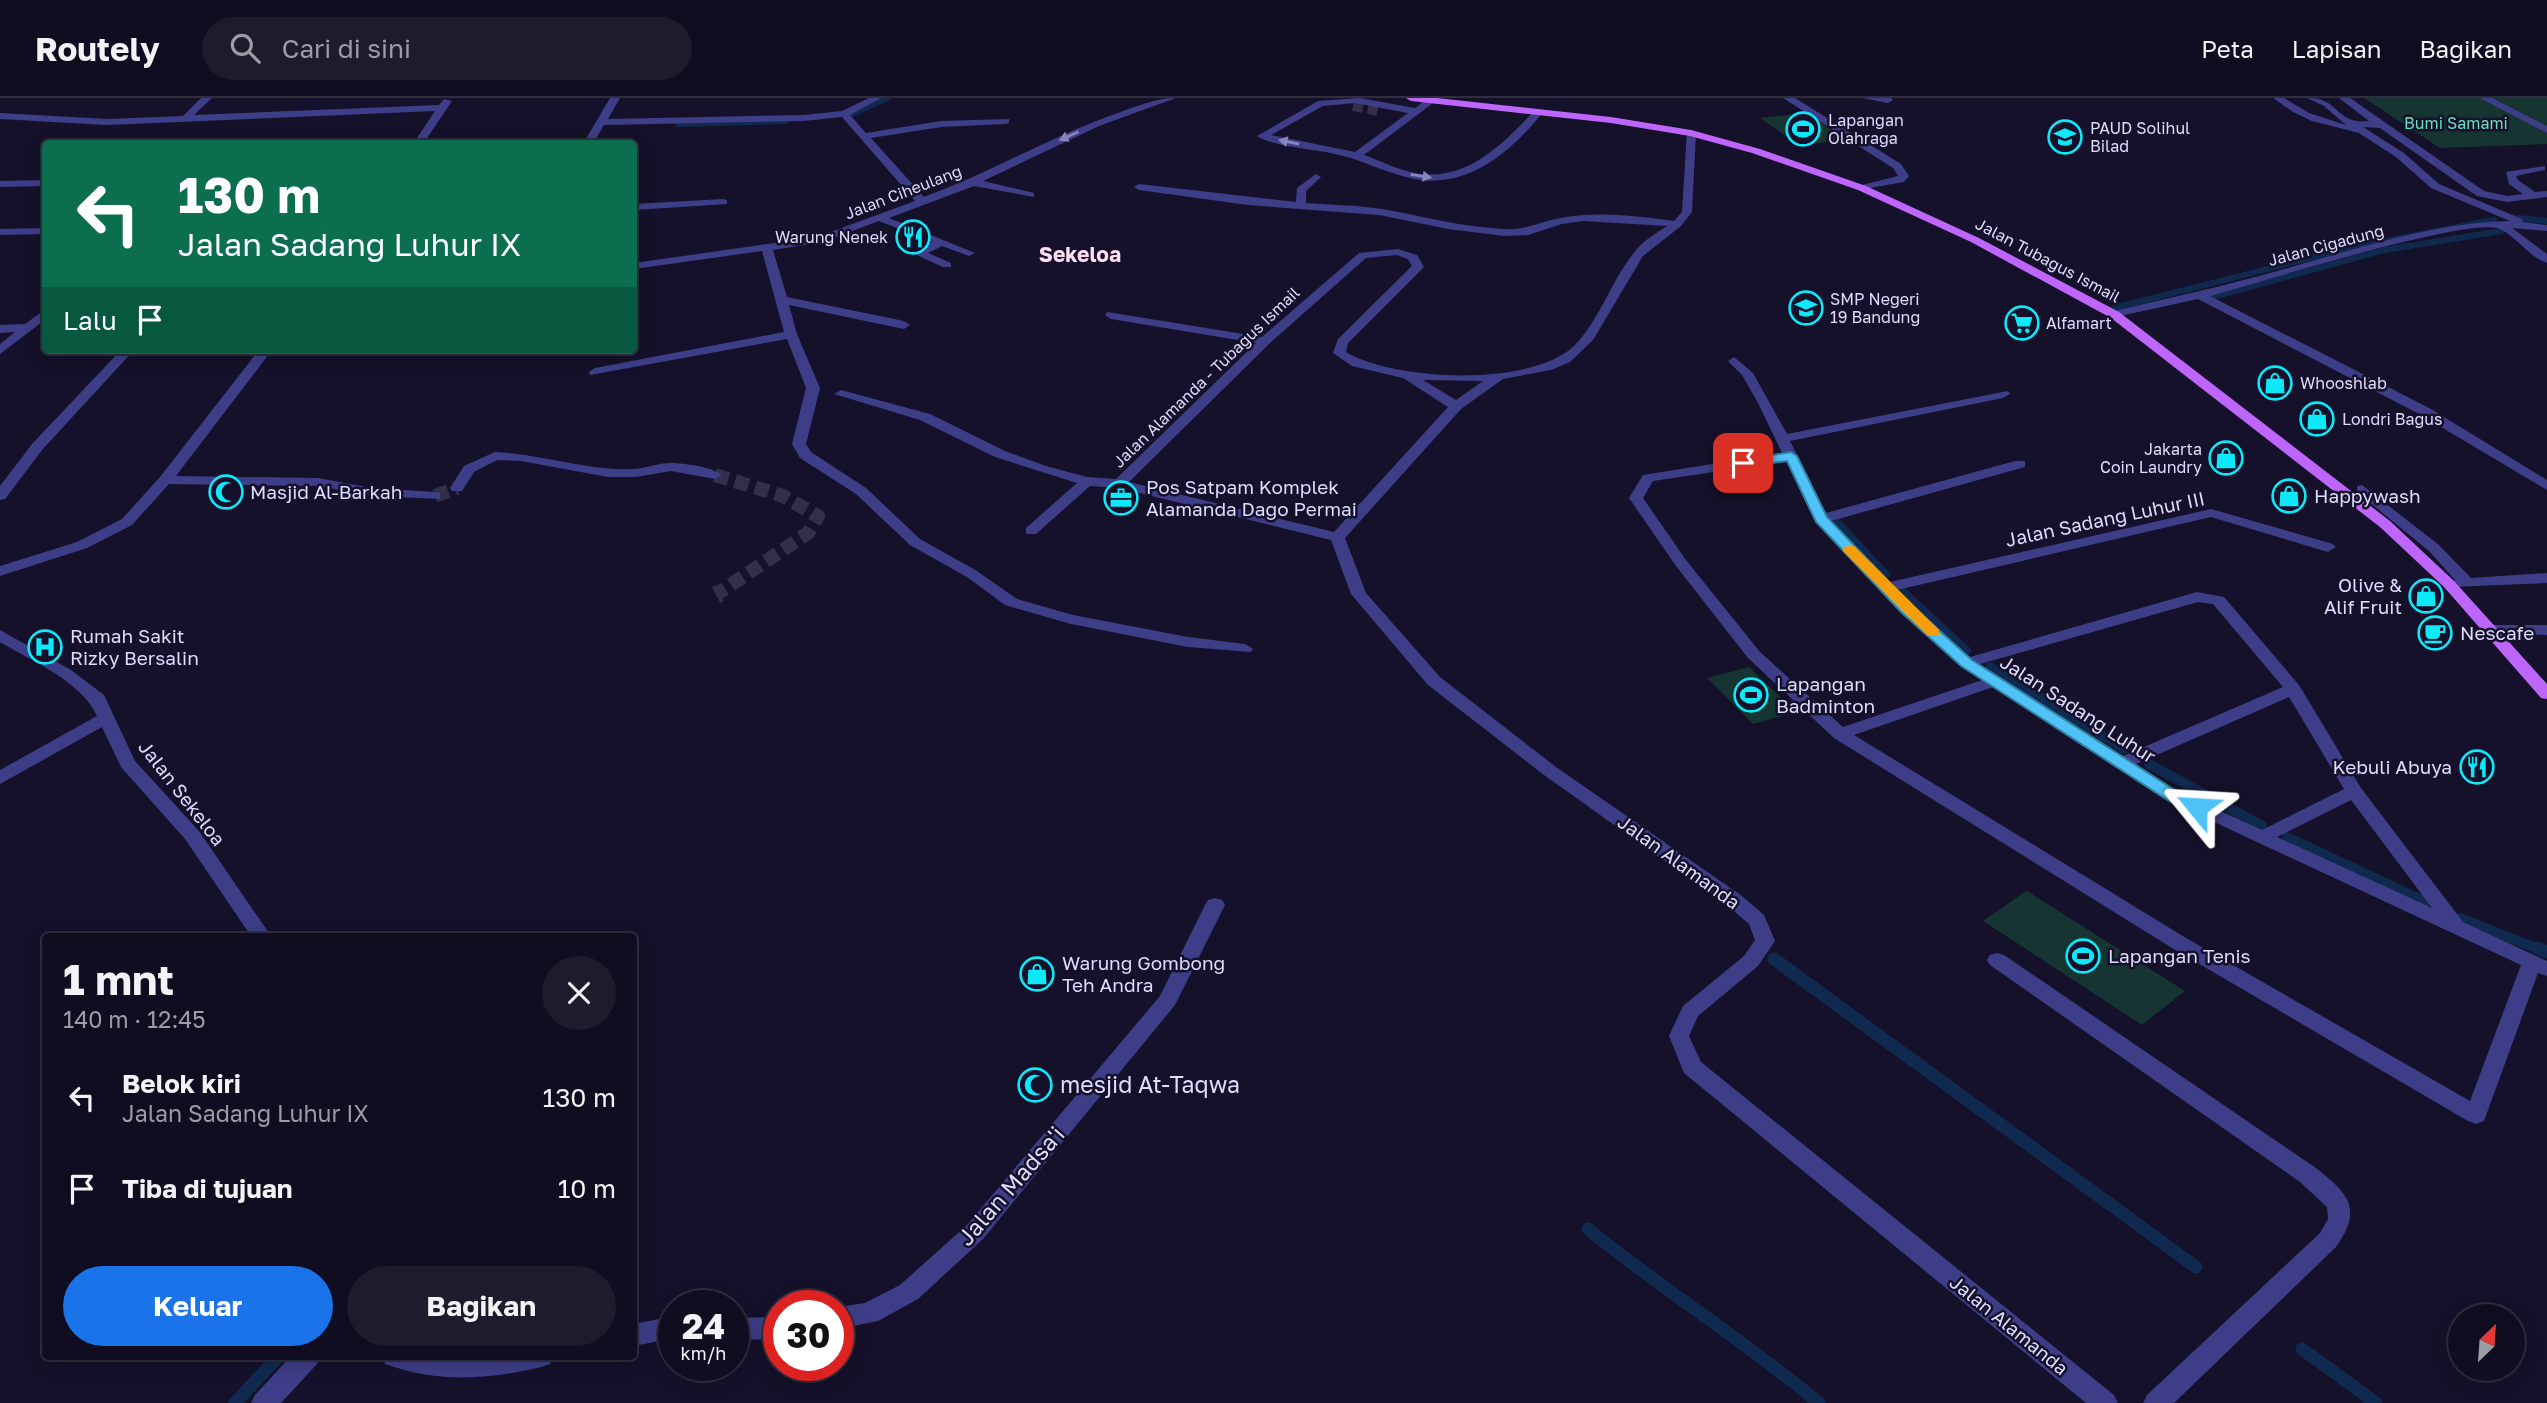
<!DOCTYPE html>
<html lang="id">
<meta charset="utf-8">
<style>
:root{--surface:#100d20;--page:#1e1b2d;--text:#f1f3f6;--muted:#9c9ca5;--line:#302d3e;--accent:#1a73e8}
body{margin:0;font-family:"Golos Text",sans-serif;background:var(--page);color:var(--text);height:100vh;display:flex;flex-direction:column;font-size:26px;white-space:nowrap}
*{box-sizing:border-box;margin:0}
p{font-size:23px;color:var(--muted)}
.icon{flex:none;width:38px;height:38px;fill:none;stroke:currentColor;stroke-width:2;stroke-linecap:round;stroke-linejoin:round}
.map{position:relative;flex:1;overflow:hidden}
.drawer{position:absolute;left:42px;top:835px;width:595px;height:427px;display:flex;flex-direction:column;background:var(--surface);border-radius:7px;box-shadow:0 4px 18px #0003,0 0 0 2px var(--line)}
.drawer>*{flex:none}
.banner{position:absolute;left:42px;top:42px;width:595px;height:214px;border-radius:7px;box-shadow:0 4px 18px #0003,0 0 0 2px var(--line);background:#0b6e4f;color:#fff;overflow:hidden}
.needle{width:46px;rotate:25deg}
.tools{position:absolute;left:2448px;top:1206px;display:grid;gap:14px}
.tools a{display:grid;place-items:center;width:77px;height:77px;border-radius:50%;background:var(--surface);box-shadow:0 4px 18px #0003,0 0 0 2px var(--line);font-size:35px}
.speed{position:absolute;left:658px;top:1192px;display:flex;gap:14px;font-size:35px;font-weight:700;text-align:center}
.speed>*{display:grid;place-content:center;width:91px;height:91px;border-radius:50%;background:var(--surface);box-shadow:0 4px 18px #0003,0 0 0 2px var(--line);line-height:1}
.speed small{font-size:18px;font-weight:400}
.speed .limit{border:10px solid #d22;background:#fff;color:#111}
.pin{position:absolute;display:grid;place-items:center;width:60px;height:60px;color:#fff;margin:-30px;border-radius:14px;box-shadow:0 4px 10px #0006}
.me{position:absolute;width:77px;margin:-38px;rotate:297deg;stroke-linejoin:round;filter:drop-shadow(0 0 5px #0008)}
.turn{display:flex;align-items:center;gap:24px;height:147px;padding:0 21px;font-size:32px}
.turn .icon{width:91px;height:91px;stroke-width:2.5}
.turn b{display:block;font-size:49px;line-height:60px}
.then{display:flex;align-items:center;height:66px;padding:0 21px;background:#0003;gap:14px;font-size:26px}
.round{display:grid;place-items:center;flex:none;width:74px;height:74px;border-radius:37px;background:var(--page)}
.overview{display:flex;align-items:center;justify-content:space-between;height:119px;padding:0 21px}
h1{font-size:42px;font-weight:700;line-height:52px}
.primary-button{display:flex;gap:14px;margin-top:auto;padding:14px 21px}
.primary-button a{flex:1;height:80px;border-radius:42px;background:var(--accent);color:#fff;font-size:28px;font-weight:700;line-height:80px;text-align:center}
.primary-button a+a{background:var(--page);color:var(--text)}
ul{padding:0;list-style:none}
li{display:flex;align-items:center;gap:21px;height:91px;padding:0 21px}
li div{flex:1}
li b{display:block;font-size:26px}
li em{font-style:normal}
header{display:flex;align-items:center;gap:42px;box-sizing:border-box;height:98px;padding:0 35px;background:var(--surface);border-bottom:2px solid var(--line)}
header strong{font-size:33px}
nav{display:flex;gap:38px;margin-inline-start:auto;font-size:24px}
.search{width:490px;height:63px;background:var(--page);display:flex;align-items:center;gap:18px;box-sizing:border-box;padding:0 24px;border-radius:38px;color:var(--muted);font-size:26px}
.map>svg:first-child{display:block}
.green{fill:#153432}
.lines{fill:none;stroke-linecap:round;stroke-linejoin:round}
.stream-far3{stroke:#102a4f;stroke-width:6}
.stream-far2{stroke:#102a4f;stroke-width:8}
.stream-far1{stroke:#102a4f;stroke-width:10}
.stream{stroke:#102a4f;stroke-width:13}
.minor-tunnel-far2{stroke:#332f4a;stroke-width:10;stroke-dasharray:10 5;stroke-linecap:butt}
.minor-tunnel-far1{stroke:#332f4a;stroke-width:14;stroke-dasharray:14 7;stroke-linecap:butt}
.minor-tunnel{stroke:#332f4a;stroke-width:18;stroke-dasharray:18 9;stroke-linecap:butt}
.minor{fill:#3e3e88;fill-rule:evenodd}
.major{fill:#be65fb;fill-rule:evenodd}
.oneway{fill:#8685bd}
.route{fill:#4fc3f7;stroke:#337fa1;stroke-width:2}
.slow{fill:#f59e0b}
.labels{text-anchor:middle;stroke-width:5;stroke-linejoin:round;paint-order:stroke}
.far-poi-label{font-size:16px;fill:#dedbfe;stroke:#15112a;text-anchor:start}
.far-park-label{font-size:16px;fill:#68debd;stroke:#15112a}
.far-street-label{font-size:16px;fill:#dedbfe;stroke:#15112a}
.poi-label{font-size:19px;fill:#dedbfe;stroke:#15112a;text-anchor:start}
.street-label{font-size:19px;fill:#dedbfe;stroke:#15112a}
.far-district-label{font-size:21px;font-weight:bold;fill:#feddf3;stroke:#15112a}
.near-poi-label{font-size:23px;fill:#dedbfe;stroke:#15112a;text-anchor:start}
.near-street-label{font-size:23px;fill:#dedbfe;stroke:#15112a}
</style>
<header>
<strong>Routely</strong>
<div class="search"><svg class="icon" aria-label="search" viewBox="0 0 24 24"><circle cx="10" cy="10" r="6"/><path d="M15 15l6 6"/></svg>Cari di sini</div>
<nav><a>Peta</a><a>Lapisan</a><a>Bagikan</a></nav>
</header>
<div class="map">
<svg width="2547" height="1305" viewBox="0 0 2547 1305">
<rect width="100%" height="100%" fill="#15112a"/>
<path class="green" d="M2364 0H2547V46L2440 50Z
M1806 15 1846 42 1799 47 1760 20Z
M1749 569 1796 614 1753 626 1707 580Z
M2026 793H2027L2185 893 2142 927 1983 823Z"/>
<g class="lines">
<path class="stream-far3" d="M850 17 887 0
M678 26 786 23
M2518 120 2547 123
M2210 200 2384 152 2502 133
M2114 210 2350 150 2494 122"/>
<path class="stream-far2" d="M1837 424 1886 477
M1902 494 1905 496"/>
<path class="stream-far1" d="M1903 495 1966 553
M1990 569 2124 651
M2149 666 2262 728
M2287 739 2426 804
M2460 820 2541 852"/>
<path class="stream" d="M2537 850 2547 854
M1774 861 2196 1169
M1588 1131C1663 1192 1745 1243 1819 1305
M2302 1251 2376 1305
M235 1305 279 1258"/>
<path class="minor-tunnel-far2" d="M1353 8 1379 13"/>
<path class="minor-tunnel-far1" d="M715 377 783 398 818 418 808 435 717 496
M435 398 457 390"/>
<path class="minor-tunnel" d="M716 497 720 495"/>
<path class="minor" d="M201 0H212L194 17 439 7 444 1 452 3 423 46H413L435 13 107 27 0 21V15L107 21 183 18Z
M610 0H620L608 21 804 17 842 13 869 0H881L850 17 866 35 941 23 1009 21V25L1006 26 941 29 871 40 924 99C990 75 1051 38 1118 15 1137 8 1156 0 1176 0L1099 28 983 83 1034 95V99L974 88 889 120 975 155 969 158 942 148 928 155 951 165V169H943L912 155 932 144 879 123 823 144 773 152 787 199 904 223 910 227 904 231 789 207 797 236 820 290 806 346 811 354 866 390 920 441 977 473 1017 501 1073 517 1188 539 1245 546 1253 551 1251 554 1188 549 1071 526 1005 507 967 479 910 447 856 396 800 360 792 346 806 290 787 241 590 277 589 274 595 270 784 234 762 153 634 171V165L817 139 915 103 842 19 804 23 604 27 593 46H583Z
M1360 0 1415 10 1427 1H1433V5L1364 57C1381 63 1398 72 1415 75 1466 85 1503 46 1535 12L1543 14C1510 56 1463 95 1406 79 1382 73 1360 61 1335 56 1314 51 1273 49 1257 38L1318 3ZM1355 5 1408 15 1355 54 1271 37 1323 8Z
M1783 0H1795L1901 66 1909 78 1904 84 1858 92V88L1898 78 1893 70Z
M1862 0H1891L1893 2 1888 5Z
M2273 0H2284L2309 15 2346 27 2324 8 2307 0C2334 0 2332 14 2352 22 2357 24 2365 23 2369 23L2339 0H2350L2484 93 2507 98 2523 96 2509 86 2506 74 2545 68V72L2516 78 2518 82 2535 94 2547 93V99L2507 104 2477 98 2380 30 2363 29 2404 55 2439 86 2522 121 2523 124 2547 127V133L2512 130 2547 156V165C2529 159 2517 139 2500 131 2469 118 2255 186 2210 198L2431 311 2547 382V392L2421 317 2198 201 2111 220V214C2168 200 2225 188 2281 172 2357 151 2431 125 2510 123L2431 90 2396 59 2359 35 2312 23 2293 14Z
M2480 0H2492L2547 28V35Z
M1687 33 1696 35 1692 114 1681 128 1643 158 1593 242 1570 264 1551 272 1503 281 1461 311 1345 440 1366 495 1440 579 1556 669 1742 798 1764 817 1775 843 1758 868 1698 918 1689 938 1701 964 2114 1297 2118 1305H2086L1684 975 1669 938 1683 908 1744 858 1755 842 1749 826 1728 808 1544 677 1428 587 1351 496 1331 442 1119 390 1090 388 1036 436H1026V430L1077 385 995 359 920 322 834 296 841 292 930 316 1005 353 1046 368 1087 379 1116 381 1256 245 1111 221 1105 217 1107 214 1262 239 1359 155 1398 151 1417 157 1424 169 1348 245 1346 254C1394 283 1534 290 1576 246 1602 218 1612 180 1637 151 1645 142 1656 135 1667 128L1583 123 1562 126 1528 137 1505 138 1448 131 1379 117 1248 107 1139 92 1134 89 1139 86 1296 104 1297 90 1316 76 1321 79 1306 93V105C1331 107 1357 107 1382 111 1422 118 1462 129 1504 131 1525 133 1541 123 1561 120 1598 113 1637 118 1674 123L1682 114ZM1397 157 1408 161 1412 168 1338 241 1333 255 1352 268 1403 280 1448 309 1334 434 1129 384 1269 246 1366 160ZM1423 282 1483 283 1456 302Z
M46 82V88L0 89V83Z
M723 101 727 102V106L634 112V106Z
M46 130V136L0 137V131Z
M46 211V221L0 256V246L15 234 0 235V227L25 226Z
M121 252H134L42 352 5 401 0 402V388L32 346Z
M259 252H272L176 378 318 380 372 390 435 394 440 395V401L372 398 318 388 169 386 132 427 87 450 0 478V468L77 444 122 421 160 379Z
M1734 259 1753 275 1787 336 2008 293 2010 296 2003 300 1790 343 1826 415 2015 363H2025V369L1831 423 1890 484 2211 411 2333 446 2336 449 2328 454 2211 419 1897 492 1970 559 2197 494 2224 499 2299 587 2361 690 2463 824 2547 863V878L2538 875 2484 1023 2476 1026 2468 1023 2172 850 1834 640 1748 560 1676 468 1629 400 1643 377 1782 355 1757 303 1742 277 1728 263ZM1786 363 1816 424 1901 514 1961 568 1982 582 1843 629 1760 554 1686 462 1643 400 1653 383ZM2198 504 2213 506 2283 589 2123 658 1980 566ZM1993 589 2169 703 2521 867 2470 1003 2186 840 1854 637ZM2289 599 2344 691 2262 732 2181 695 2136 666ZM2351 702 2432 810 2277 739Z
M495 354C542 356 587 373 634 371 646 370 658 365 671 365 683 365 713 369 722 377L715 381 671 373 636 379H608L521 363 497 362 474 374 462 393H452L450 390 464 368Z
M2362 387 2439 447 2471 480 2547 475V485L2451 489 2448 486 2455 482 2429 453 2357 394V388Z
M2490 527H2547V537L2484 535 2482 532Z
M0 532 71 572 104 597 135 663 199 733 271 838H251L185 741 121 669 102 629 0 686V672L97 618C81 583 32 563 0 544Z
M1215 800 1222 802 1225 807 1175 907 983 1141 918 1201 878 1223 838 1231V1209L865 1205 900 1187 967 1127 1160 898 1205 807 1208 802Z
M1997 855 2004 857 2316 1070C2349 1096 2363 1111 2336 1149L2174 1305H2143L2147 1297 2320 1135 2328 1121 2327 1109 2300 1084 1990 867 1987 862 1990 857Z
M674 1218V1240L634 1248V1226Z
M779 1219V1241L733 1242V1220Z
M291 1258H320L317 1266 281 1305H251L255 1297Z
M382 1258H553L550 1266 541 1269C487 1282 438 1285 385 1266Z"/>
<path class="major" d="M1406 0H1437L1611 19 1691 32 1760 51 1866 88 1979 140 2119 214 2390 423 2454 483 2547 586V601L2541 600 2444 489 2380 429 2111 220 1971 144 1858 92 1752 55 1690 38 1611 25 1411 3Z"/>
</g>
<defs><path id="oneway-solid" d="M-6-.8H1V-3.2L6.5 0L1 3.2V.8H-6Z" transform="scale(1.75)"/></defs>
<g class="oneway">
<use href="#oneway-solid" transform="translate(1069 38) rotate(156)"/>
<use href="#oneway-solid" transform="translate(1289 44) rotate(-168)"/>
<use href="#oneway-solid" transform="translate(1421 78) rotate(9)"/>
</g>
<path class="route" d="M1791 354 1797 358 1827 419 1912 508 1972 562 2181 696 2203 705V713H2191L2169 703 1961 568 1901 514 1816 424 1787 363 1743 369 1737 365 1743 362Z"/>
<path class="slow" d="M1849 447 1854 448 1939 532V538H1928L1844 454 1842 451Z"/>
<defs>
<symbol id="stadium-ring" viewBox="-11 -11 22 22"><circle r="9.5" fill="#15112a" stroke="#0de9f9" stroke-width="1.5"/><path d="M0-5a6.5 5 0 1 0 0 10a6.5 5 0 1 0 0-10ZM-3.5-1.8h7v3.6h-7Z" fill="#0de9f9"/></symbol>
<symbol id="school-ring" viewBox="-11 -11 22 22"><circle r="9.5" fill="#15112a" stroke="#0de9f9" stroke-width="1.5"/><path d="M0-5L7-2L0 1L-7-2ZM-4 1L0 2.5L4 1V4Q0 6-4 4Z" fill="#0de9f9"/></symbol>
<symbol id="restaurant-ring" viewBox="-11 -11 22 22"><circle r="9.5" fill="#15112a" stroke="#0de9f9" stroke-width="1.5"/><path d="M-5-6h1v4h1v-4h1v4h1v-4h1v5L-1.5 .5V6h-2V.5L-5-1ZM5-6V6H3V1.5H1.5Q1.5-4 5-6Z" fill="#0de9f9"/></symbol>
<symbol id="supermarket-ring" viewBox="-11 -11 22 22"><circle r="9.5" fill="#15112a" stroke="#0de9f9" stroke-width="1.5"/><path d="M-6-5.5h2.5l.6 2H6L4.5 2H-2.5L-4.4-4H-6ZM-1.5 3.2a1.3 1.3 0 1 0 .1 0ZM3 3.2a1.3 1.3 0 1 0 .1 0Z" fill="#0de9f9"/></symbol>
<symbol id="shop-ring" viewBox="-11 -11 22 22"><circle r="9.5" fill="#15112a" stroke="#0de9f9" stroke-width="1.5"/><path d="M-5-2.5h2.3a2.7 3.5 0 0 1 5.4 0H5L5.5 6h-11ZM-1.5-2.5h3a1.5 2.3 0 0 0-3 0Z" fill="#0de9f9"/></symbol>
<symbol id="mosque-ring" viewBox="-11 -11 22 22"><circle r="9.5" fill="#15112a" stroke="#0de9f9" stroke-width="1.5"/><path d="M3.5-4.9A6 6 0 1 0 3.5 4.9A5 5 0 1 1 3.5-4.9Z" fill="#0de9f9"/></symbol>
<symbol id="office-ring" viewBox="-11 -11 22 22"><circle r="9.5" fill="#15112a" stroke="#0de9f9" stroke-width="1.5"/><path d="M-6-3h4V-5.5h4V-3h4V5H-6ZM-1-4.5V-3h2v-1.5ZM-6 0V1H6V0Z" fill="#0de9f9"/></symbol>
<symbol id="cafe-ring" viewBox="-11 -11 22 22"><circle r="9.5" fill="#15112a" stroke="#0de9f9" stroke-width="1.5"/><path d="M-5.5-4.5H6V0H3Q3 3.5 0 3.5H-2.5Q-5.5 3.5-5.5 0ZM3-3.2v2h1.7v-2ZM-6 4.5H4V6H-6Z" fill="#0de9f9"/></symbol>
<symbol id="hospital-ring" viewBox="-11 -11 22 22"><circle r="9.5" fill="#15112a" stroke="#0de9f9" stroke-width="1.5"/><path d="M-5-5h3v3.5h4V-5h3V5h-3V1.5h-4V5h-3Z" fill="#0de9f9"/></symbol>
</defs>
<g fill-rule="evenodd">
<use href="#stadium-ring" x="1784" y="12" width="38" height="38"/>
<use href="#school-ring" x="2046" y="20" width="38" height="38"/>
<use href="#restaurant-ring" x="894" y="120" width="38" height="38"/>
<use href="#school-ring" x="1787" y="191" width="38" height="38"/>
<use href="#supermarket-ring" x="2003" y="206" width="38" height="38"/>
<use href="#shop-ring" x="2256" y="266" width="38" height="38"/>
<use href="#shop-ring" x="2298" y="302" width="38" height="38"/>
<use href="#shop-ring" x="2207" y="341" width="38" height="38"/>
<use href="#mosque-ring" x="207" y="375" width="38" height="38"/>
<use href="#shop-ring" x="2270" y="379" width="38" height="38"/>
<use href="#office-ring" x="1102" y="381" width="38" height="38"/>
<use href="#shop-ring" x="2407" y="479" width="38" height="38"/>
<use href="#cafe-ring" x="2416" y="516" width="38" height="38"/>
<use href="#hospital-ring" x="26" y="530" width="38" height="38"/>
<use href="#stadium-ring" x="1732" y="578" width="38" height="38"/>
<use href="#restaurant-ring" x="2458" y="650" width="38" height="38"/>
<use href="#stadium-ring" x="2064" y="839" width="38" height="38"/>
<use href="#shop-ring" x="1018" y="857" width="38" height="38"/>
<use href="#mosque-ring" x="1016" y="968" width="38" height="38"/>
</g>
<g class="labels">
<g class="far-poi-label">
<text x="1828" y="28">Lapangan<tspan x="1828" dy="18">Olahraga</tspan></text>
<text x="2090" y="36">PAUD Solihul<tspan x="2090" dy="18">Bilad</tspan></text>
<text x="888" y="145" text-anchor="end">Warung Nenek</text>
<text x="1830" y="207">SMP Negeri<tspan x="1830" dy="18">19 Bandung</tspan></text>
<text x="2046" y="231">Alfamart</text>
<text x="2300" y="291">Whooshlab</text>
<text x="2342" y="327">Londri Bagus</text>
<text x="2202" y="357" text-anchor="end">Jakarta<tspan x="2202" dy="18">Coin Laundry</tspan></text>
</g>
<g class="far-park-label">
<text x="2456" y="31">Bumi Samami</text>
</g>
<g class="far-street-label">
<text transform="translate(903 94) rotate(-21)" y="6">Jalan Ciheulang</text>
<text transform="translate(2326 147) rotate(-15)" y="6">Jalan Cigadung</text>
<text transform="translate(2048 162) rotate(28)" y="6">Jalan Tubagus Ismail</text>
<text transform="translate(1206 279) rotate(-44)" y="6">Jalan Alamanda - Tubagus Ismail</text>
</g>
<g class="poi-label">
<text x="1146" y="396">Pos Satpam Komplek<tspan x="1146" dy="22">Alamanda Dago Permai</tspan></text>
<text x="250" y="401">Masjid Al-Barkah</text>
<text x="2314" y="405">Happywash</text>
<text x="2402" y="494" text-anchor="end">Olive &amp;<tspan x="2402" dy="22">Alif Fruit</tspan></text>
<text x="2460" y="542">Nescafe</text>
<text x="70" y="545">Rumah Sakit<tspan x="70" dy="22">Rizky Bersalin</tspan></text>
<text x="1776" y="593">Lapangan<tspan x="1776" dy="22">Badminton</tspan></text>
<text x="2452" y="676" text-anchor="end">Kebuli Abuya</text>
<text x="2108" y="865">Lapangan Tenis</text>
<text x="1062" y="872">Warung Gombong<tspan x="1062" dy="22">Teh Andra</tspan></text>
</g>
<g class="street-label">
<text transform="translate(2105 421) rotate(-12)" y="7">Jalan Sadang Luhur III</text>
<text transform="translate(2078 611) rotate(33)" y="7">Jalan Sadang Luhur</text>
<text transform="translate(182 695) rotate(52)" y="7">Jalan Sekeloa</text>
<text transform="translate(1679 764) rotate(36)" y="7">Jalan Alamanda</text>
<text transform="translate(2009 1227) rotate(39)" y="7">Jalan Alamanda</text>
</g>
<g class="far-district-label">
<text x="1080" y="164">Sekeloa</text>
</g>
<g class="near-poi-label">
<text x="1060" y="995">mesjid At-Taqwa</text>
</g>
<g class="near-street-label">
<text transform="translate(1011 1088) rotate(-49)" y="8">Jalan Madsa'i</text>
</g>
</g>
</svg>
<div class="tools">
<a><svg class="needle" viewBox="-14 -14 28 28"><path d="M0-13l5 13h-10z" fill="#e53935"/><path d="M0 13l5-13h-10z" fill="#9c9ca5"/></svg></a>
</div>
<div class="speed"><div>24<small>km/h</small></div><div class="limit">30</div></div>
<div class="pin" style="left:1743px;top:365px;background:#d93025"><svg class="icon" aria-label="arrive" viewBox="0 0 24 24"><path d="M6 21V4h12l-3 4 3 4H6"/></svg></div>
<svg class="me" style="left:2197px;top:709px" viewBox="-20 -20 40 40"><path d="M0-17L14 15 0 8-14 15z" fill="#4fc3f7" stroke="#fff" stroke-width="4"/></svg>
<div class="banner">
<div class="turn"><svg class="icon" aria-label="left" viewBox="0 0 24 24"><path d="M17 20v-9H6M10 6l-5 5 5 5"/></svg><div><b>130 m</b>Jalan Sadang Luhur IX</div></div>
<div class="then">Lalu<svg class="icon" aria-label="arrive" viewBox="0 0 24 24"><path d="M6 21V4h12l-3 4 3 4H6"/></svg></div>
</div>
<section class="drawer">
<div class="overview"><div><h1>1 mnt</h1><p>140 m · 12:45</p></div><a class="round"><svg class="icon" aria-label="close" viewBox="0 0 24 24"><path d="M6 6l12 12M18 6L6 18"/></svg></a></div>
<ul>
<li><svg class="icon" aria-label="left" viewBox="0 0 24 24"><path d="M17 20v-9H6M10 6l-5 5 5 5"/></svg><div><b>Belok kiri</b><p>Jalan Sadang Luhur IX</p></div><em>130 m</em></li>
<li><svg class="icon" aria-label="arrive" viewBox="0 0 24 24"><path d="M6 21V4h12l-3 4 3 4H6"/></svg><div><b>Tiba di tujuan</b></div><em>10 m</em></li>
</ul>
<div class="primary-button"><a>Keluar</a><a>Bagikan</a></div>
</section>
</div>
